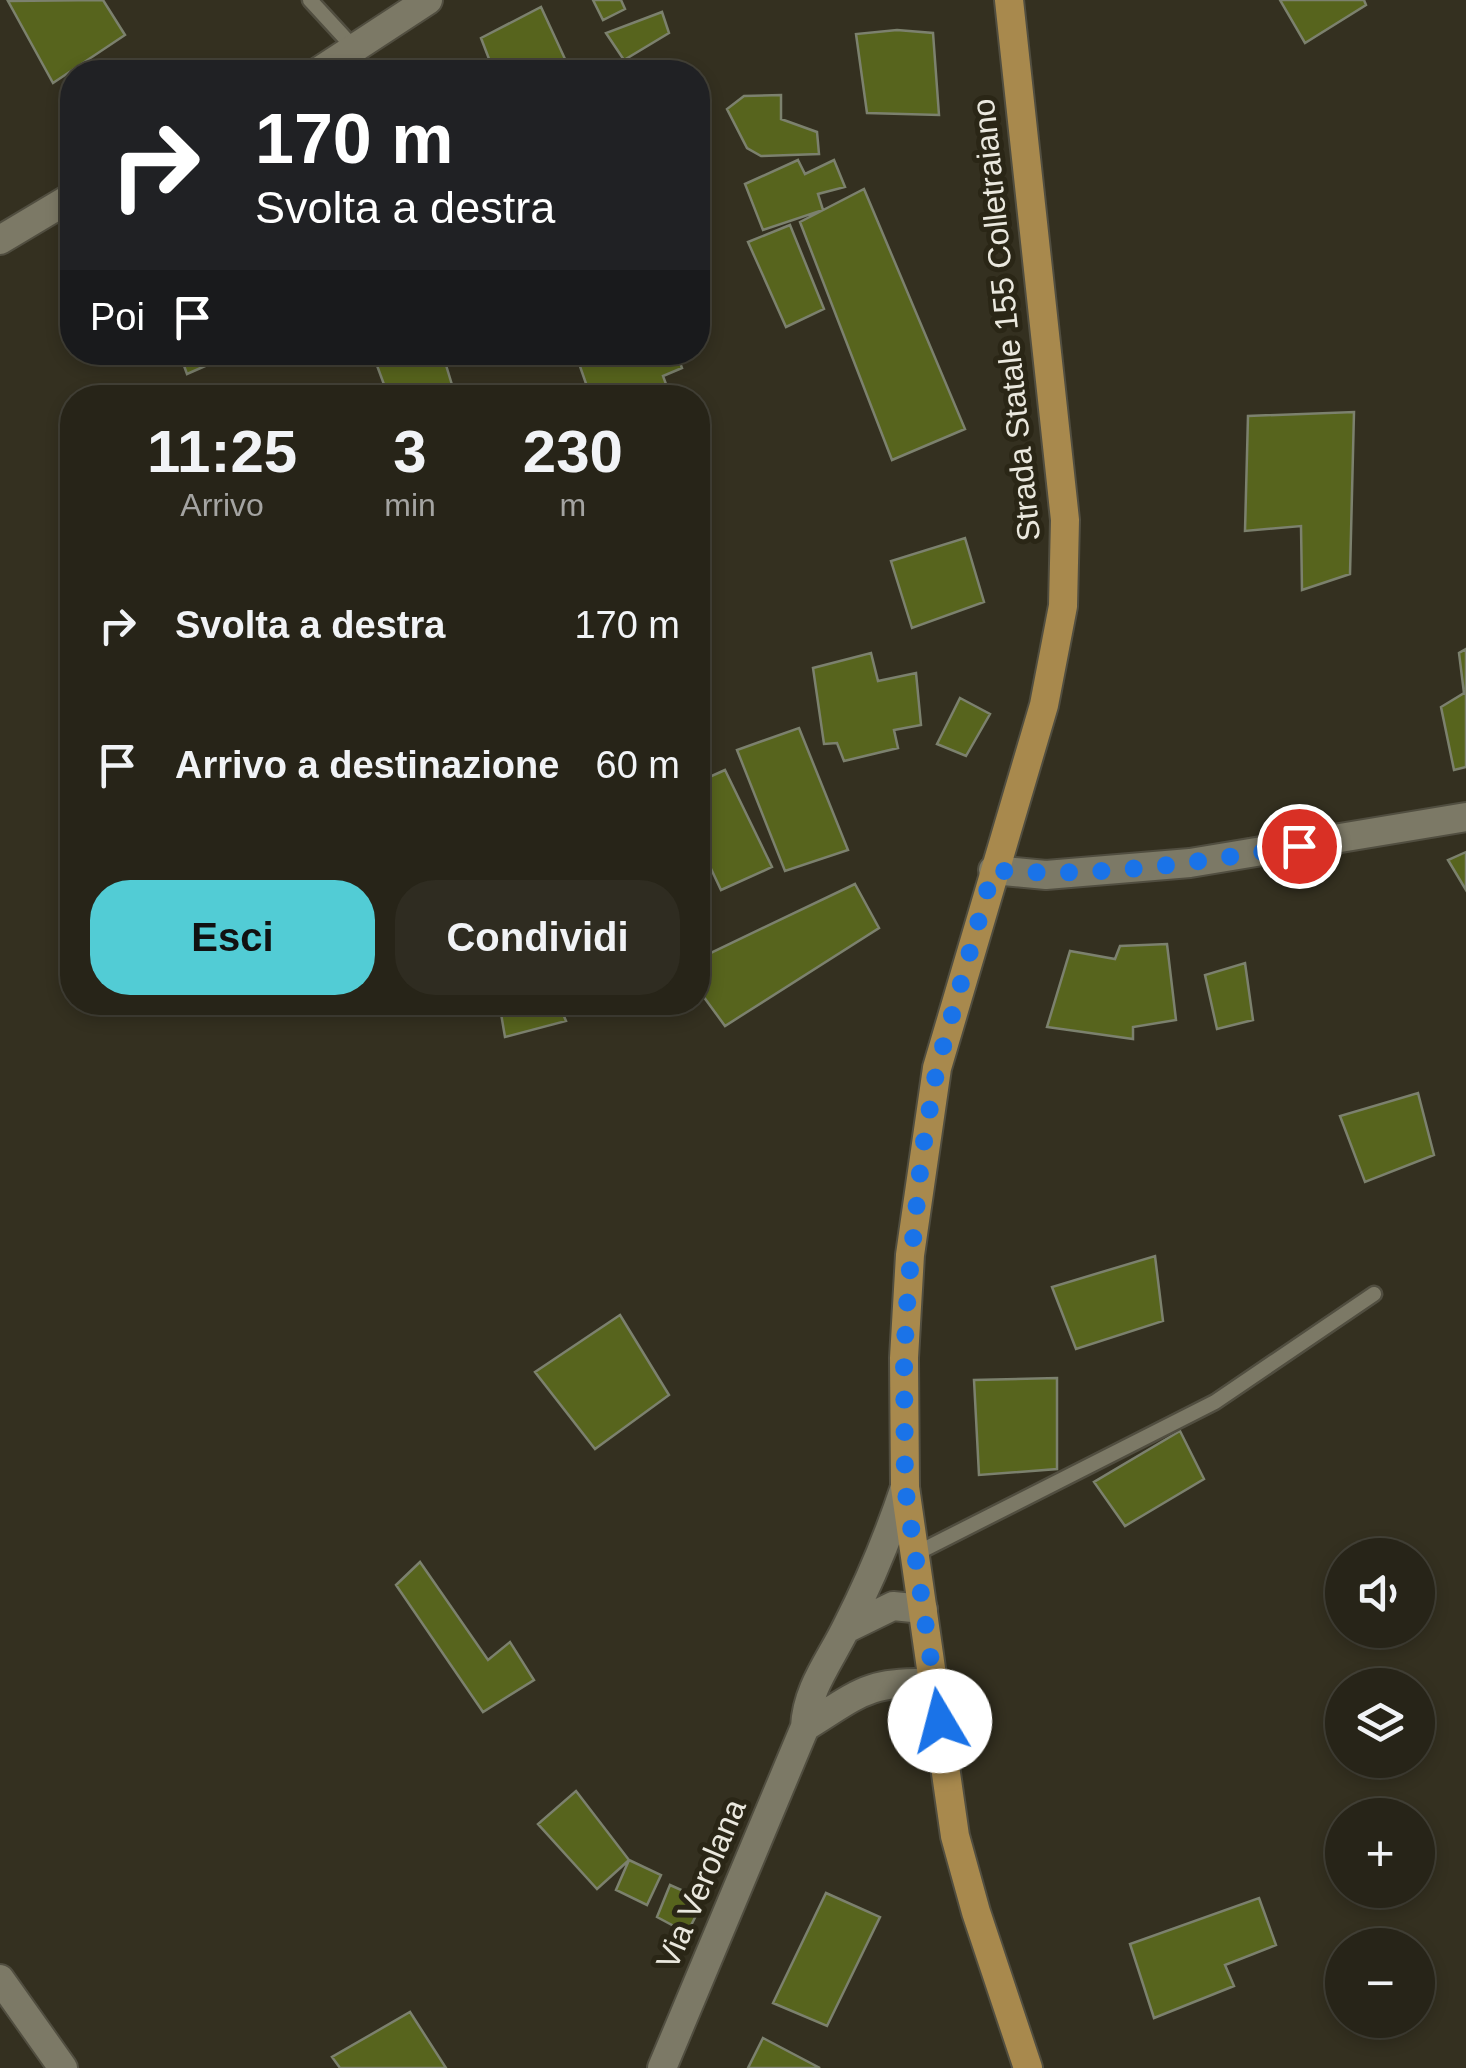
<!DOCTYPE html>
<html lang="it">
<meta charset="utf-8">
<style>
:root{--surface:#272418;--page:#2f2c21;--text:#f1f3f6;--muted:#a4a4a2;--line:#434137;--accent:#52ccd5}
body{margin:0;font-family:Helvetica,sans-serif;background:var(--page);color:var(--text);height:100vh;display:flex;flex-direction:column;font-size:38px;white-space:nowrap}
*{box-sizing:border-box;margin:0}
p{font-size:32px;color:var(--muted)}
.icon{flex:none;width:55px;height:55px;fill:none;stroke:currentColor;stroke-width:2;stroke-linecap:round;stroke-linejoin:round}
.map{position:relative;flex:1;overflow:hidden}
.sheet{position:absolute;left:60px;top:385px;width:650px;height:630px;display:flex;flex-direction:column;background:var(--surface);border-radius:40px;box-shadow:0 5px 15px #0003,0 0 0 2px var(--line)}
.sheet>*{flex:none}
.banner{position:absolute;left:60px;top:60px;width:650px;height:305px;border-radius:40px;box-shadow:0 5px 15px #0003,0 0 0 2px var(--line);background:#202124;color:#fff;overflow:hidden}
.controls{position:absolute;left:1325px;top:1538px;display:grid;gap:20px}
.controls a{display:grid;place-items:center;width:110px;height:110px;border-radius:50%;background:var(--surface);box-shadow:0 5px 15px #0003,0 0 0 2px var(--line);font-size:50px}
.pin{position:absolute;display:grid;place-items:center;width:85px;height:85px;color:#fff;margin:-42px;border:5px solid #fff;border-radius:50%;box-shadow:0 2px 10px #0007}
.me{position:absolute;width:110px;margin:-55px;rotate:352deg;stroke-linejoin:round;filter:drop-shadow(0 0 8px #0008)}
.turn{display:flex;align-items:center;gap:35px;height:210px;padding:0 30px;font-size:45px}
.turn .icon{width:130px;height:130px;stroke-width:2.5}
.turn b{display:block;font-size:70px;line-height:85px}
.then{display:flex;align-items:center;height:95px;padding:0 30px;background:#0003;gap:20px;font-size:38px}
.eta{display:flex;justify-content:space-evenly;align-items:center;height:170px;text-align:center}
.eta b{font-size:60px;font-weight:600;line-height:70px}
.cta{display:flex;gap:20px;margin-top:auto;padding:20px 30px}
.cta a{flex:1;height:115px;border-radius:40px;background:var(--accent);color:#111;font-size:40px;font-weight:600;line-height:115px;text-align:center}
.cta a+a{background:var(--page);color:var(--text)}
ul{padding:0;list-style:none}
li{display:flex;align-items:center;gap:30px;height:140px;padding:0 30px}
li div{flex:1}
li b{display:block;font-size:38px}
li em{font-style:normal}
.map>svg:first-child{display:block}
.building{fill:#57641d;stroke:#7c816e;stroke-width:2.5}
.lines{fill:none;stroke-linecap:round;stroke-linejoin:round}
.service-casing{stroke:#514e40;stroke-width:19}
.minor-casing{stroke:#514e40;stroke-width:32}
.tertiary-casing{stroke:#514e40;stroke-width:32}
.primary-casing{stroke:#514e40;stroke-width:32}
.service{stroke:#7c7966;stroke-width:14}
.minor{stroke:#7c7966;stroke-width:28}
.tertiary{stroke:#7c7966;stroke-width:28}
.primary{stroke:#a8894d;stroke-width:28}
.route{stroke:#1a73e8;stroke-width:18;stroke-dasharray:0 32.4}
.labels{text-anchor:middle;stroke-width:10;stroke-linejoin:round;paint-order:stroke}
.street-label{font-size:32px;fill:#eae8de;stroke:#2a2616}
</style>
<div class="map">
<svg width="1466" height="2068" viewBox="0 0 1466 2068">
<rect width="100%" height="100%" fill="#343020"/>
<path class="building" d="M103 0 125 35 53 83 8 1Z
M593 0H621L625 9 603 20Z
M1280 0H1364L1366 5 1305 43Z
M541 7 571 72H494L481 38Z
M662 12 669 33 624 60 606 33Z
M897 30 933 33 939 115 867 113 856 34Z
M781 95V119L817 132 819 154 761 156 747 148 727 109 744 96Z
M798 160 805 174 834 160 845 187 818 194 823 210 763 230 745 184Z
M864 189 965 429 892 460 800 222Z
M790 225 824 309 786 327 748 242Z
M179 352H237L187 374Z
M372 352H442L456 398H389Z
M575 352H676L682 368 663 376 671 398H591Z
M1354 412 1350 574 1302 590 1301 526 1245 531 1248 416Z
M965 538 984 602 912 628 891 561Z
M1466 649V767L1454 770 1441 707 1464 693 1459 653Z
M871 653 878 681 916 673 921 725 894 730 898 748 844 761 837 743 824 744 813 668Z
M960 698 990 714 966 756 937 744Z
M799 728 848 850 785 871 737 750Z
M725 770 772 867 721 890 698 841V782Z
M1466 852V890L1448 860Z
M855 884 879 928 725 1026 698 989V959Z
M1167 944 1176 1020 1133 1027V1039L1047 1027 1070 951 1115 959 1120 946Z
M1245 963 1253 1020 1217 1029 1205 975Z
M499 1002H558L566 1021 505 1037Z
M1418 1093 1434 1155 1365 1182 1340 1116Z
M1155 1256 1163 1321 1076 1349 1052 1287Z
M620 1315 669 1395 595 1449 535 1372Z
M1057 1378V1469L979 1475 974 1380Z
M1180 1431 1204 1479 1125 1526 1094 1482Z
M420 1562 488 1660 510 1642 534 1680 483 1712 396 1585Z
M576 1791 629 1860 597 1889 538 1824Z
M629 1860 661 1875 647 1905 616 1890Z
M670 1885 704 1900 687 1933 657 1917Z
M826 1893 880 1917 827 2026 773 2003Z
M1259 1898 1276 1945 1225 1965 1234 1986 1154 2018 1130 1944Z
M410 2012 446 2068H340L332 2057Z
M763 2038 820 2068H748Z"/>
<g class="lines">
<defs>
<path id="service" d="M310 0 355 49
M915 1554 1215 1402 1374 1294"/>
<path id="minor" d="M318 72 428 0
M0 240 72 197
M993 870 1046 875 1190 863 1466 817
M0 1979 63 2068"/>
<path id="tertiary" d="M846 1629 893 1606 923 1609
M805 1727C860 1693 867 1681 934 1683
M662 2068 805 1727C807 1688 830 1661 847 1626 870 1581 889 1535 905 1487"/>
<path id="primary" d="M1009 0 1065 520 1063 606 1044 705 937 1068 910 1255 904 1358 905 1487 955 1836 976 1912 1028 2068"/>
</defs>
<use href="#service" class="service-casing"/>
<use href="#minor" class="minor-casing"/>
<use href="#tertiary" class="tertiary-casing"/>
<use href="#primary" class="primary-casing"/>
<use href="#service" class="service"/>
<use href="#minor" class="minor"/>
<use href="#tertiary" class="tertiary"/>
<use href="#primary" class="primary"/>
</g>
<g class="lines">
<path class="route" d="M940 1721 905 1487 904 1358 908 1289 922 1153 937 1068 993 870C1095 879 1198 862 1299 846"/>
</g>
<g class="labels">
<g class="street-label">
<text transform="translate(1006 320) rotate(-96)" y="11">Strada Statale 155 Colletraiano</text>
<text transform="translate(701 1884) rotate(-67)" y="11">Via Verolana</text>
</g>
</g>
</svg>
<div class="controls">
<a><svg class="icon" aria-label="sound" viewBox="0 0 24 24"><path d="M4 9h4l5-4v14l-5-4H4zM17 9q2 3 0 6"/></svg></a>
<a><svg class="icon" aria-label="layers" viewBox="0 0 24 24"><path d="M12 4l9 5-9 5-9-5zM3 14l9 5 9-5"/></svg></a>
<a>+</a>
<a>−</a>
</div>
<div class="pin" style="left:1299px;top:846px;background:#d93025"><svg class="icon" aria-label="arrive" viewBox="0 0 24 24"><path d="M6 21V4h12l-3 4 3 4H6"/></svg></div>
<svg class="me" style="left:940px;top:1721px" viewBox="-20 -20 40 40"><circle r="19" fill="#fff"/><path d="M0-13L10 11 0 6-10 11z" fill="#1a73e8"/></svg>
<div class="banner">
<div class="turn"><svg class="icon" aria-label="right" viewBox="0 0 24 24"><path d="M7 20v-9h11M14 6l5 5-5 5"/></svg><div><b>170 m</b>Svolta a destra</div></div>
<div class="then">Poi<svg class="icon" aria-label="arrive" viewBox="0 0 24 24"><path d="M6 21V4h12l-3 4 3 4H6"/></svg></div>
</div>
<section class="sheet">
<div class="eta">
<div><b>11:25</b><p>Arrivo</p></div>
<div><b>3</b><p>min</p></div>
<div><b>230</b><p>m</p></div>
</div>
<ul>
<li><svg class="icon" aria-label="right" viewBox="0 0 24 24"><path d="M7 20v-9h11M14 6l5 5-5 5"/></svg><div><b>Svolta a destra</b></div><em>170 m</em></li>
<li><svg class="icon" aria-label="arrive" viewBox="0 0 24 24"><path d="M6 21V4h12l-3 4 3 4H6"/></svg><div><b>Arrivo a destinazione</b></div><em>60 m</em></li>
</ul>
<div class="cta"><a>Esci</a><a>Condividi</a></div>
</section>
</div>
